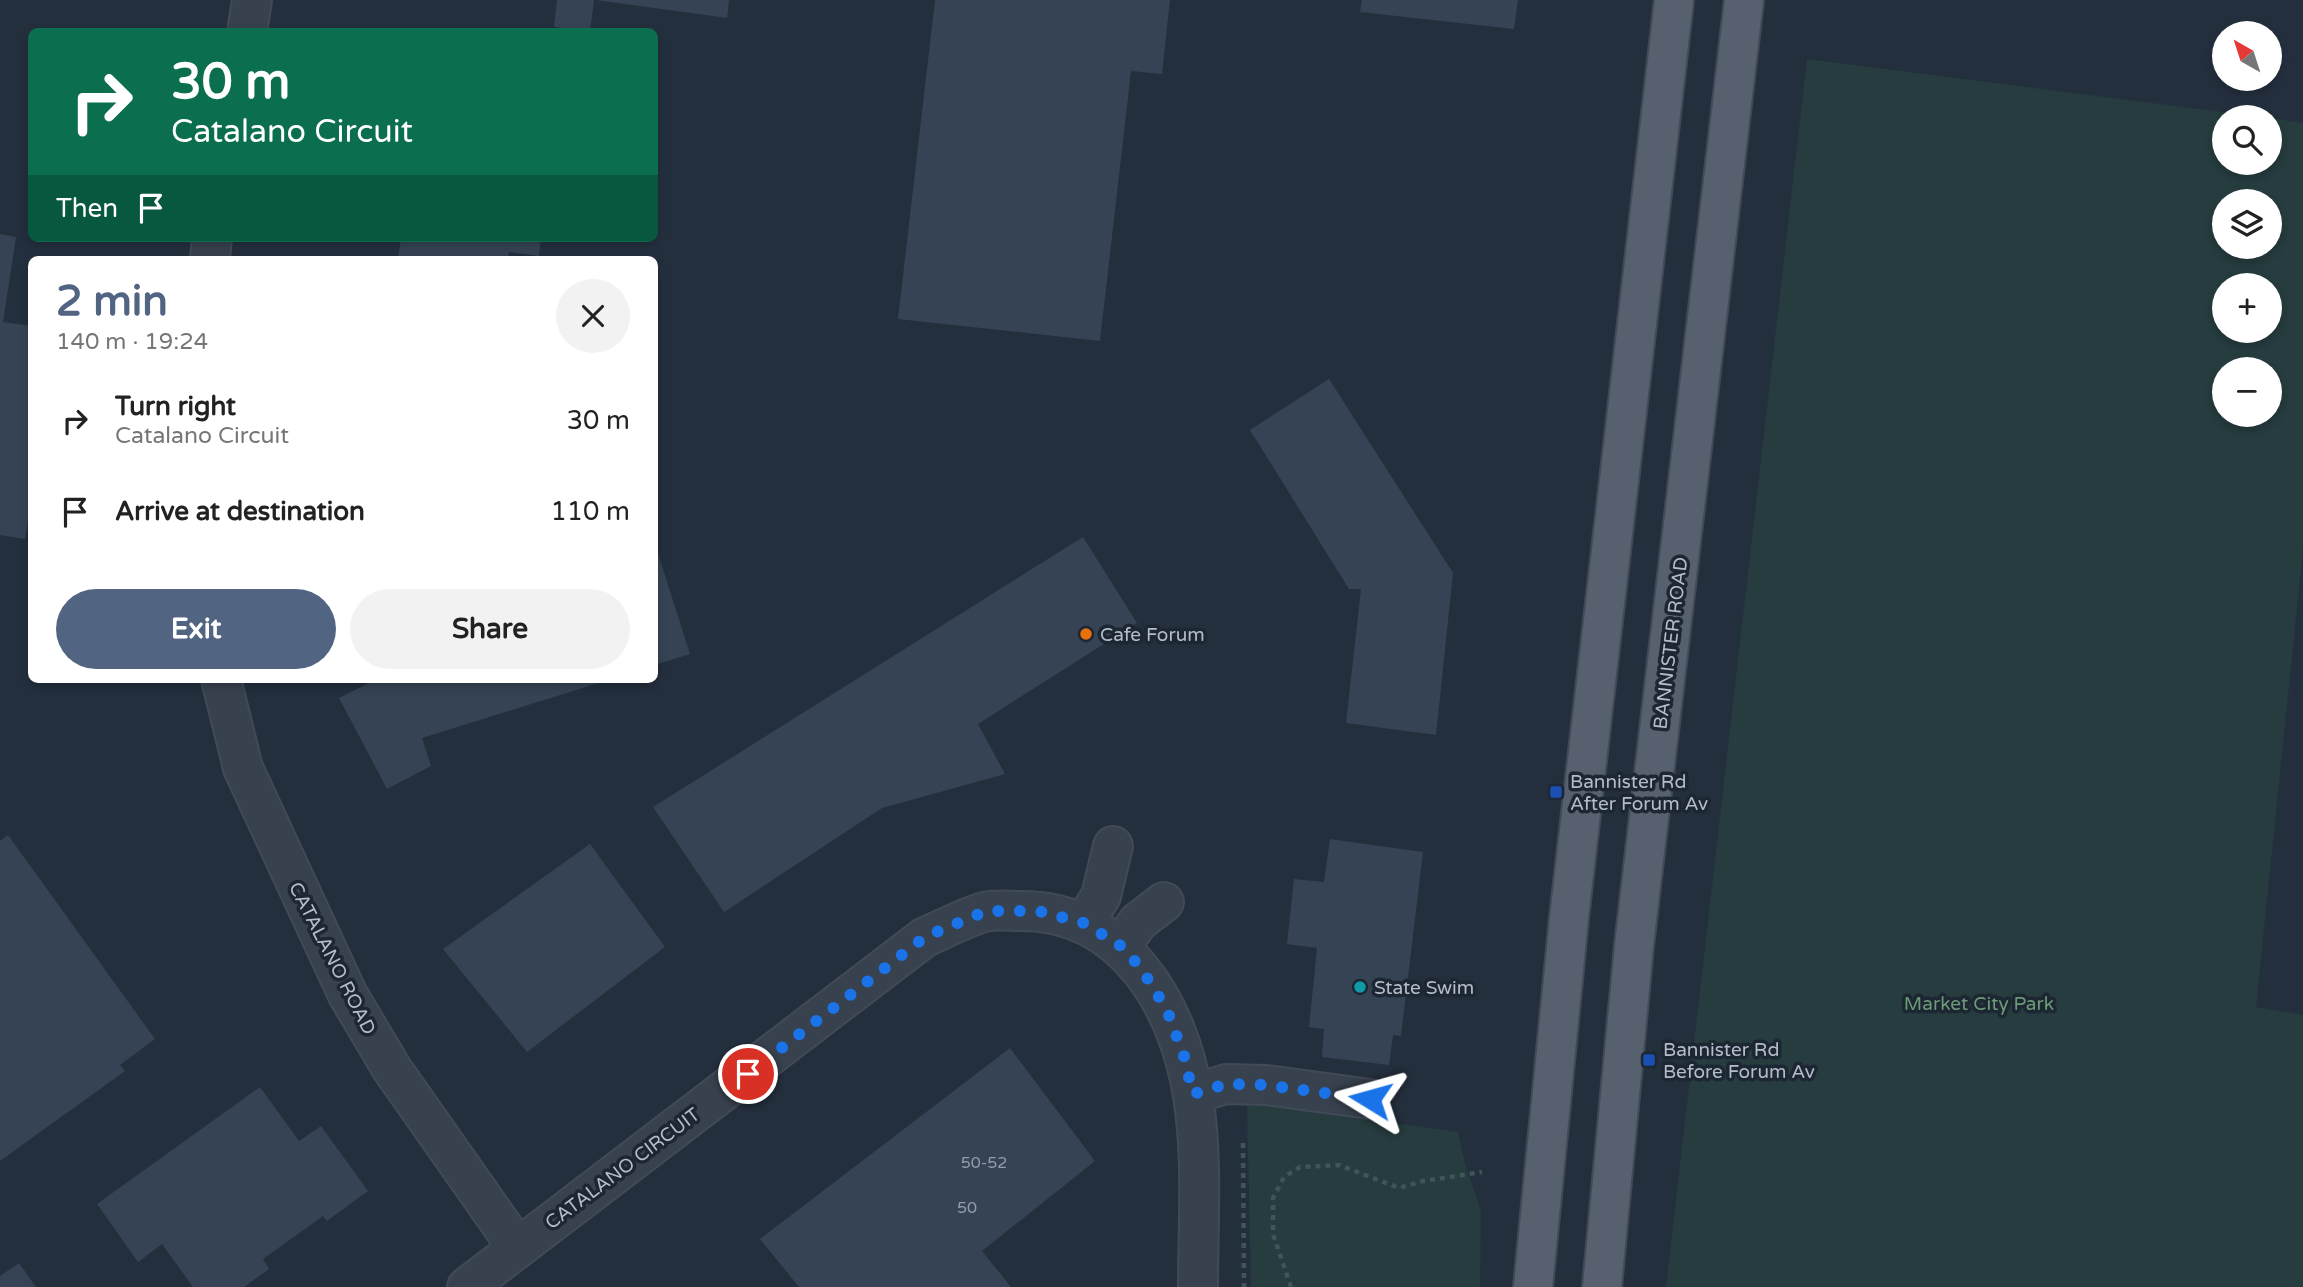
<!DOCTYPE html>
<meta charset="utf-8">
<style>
:root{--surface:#fff;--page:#f2f2f2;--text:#222;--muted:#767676;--accent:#516482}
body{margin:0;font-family:"Varela Round",sans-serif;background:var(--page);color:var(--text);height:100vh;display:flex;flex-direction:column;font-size:26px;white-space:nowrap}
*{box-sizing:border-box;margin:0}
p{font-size:23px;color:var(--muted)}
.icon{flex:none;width:38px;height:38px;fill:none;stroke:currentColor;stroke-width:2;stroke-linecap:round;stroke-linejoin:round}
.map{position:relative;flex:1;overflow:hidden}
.panel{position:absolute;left:28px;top:256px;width:630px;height:427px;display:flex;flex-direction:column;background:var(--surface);border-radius:10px;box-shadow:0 4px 10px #0003}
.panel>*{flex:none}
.hud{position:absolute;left:28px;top:28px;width:630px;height:214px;border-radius:10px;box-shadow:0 4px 10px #0003;background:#0b6e4f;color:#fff;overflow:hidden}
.needle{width:46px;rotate:321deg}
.tools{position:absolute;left:2212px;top:21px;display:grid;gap:14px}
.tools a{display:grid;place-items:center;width:70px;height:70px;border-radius:50%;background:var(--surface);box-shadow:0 4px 10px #0003;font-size:35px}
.pin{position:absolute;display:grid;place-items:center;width:60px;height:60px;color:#fff;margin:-30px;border:4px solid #fff;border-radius:50%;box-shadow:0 2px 7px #0007}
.me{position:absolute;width:77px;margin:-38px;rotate:278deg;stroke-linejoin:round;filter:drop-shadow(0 0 5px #0008)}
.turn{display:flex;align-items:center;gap:24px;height:147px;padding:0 28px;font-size:32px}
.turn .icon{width:91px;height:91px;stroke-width:2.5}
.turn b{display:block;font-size:49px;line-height:60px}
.then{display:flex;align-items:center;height:66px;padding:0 28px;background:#0003;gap:14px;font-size:26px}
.round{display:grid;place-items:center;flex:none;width:74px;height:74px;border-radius:37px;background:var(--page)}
.overview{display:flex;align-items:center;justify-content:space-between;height:119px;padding:0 28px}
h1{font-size:42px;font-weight:700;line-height:52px;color:var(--accent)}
.action{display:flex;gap:14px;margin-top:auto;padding:14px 28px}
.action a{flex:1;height:80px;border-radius:42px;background:var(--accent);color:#fff;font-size:28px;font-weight:700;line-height:80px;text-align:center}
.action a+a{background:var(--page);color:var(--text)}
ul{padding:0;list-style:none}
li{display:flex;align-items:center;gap:21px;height:91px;padding:0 28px}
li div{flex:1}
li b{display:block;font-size:26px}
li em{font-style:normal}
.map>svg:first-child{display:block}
.green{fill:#263c3f;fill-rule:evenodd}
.building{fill:#364354}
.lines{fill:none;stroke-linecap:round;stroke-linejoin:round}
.minor-casing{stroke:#414a57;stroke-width:42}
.major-casing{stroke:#414a57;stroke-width:42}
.path{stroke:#3f5557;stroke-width:4.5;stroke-dasharray:5 5;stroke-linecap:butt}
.minor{stroke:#38414e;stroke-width:38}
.major{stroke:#56606e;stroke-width:38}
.route{stroke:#1a73e8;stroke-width:12;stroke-dasharray:0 21.6}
.food-dot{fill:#e8710a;stroke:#1d2633;stroke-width:2.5}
.transit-dot{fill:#1a4fb4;stroke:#1d2633;stroke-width:2.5}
.culture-dot{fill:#0f9aa8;stroke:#1d2633;stroke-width:2.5}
.labels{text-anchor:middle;stroke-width:7;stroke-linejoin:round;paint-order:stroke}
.number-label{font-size:16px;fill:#929caa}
.poi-label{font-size:19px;fill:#b4bcc9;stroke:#1d2633;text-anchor:start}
.street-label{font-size:19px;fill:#b4bcc9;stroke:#1d2633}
.park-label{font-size:19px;fill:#6b9a76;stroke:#1d2633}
</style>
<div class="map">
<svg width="2303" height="1287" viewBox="0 0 2303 1287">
<rect width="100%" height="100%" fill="#242f3e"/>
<path class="green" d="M1807 59 2262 117H2224V163H2270V118L2303 123V549L2256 1007 2303 1015V1287H1666ZM2224 201H2270V247H2224ZM2224 285H2270V331H2224ZM2224 369H2270V415H2224Z
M1247 1102 1458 1132 1465 1164 1481 1211 1480 1287H1251Z"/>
<path class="building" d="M557 0H594L590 31 554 27Z
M596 0H729L727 18Z
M935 0H1170L1162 74 1131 71 1100 341 898 319Z
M1362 0H1518L1514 29 1360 12Z
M0 234 16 237 3 322 32 326V497L25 539 0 535Z
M401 238H541L539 256 509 252 508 259H398Z
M1329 379 1453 573 1436 735 1346 723 1361 589H1349L1250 430Z
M1083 537 1137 623 978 724 1005 774 882 808 724 912 653 807Z
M654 541 690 654 654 665Z
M377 679H608V680L422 738 431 766 387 789 339 698Z
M8 835 155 1039 120 1065 125 1071 0 1161V841Z
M1330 839 1423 852 1401 1036 1393 1035 1389 1065 1322 1057 1324 1029 1309 1027 1317 948 1287 944 1294 879 1324 882Z
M590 844 665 947 527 1052 443 949Z
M1010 1048 1095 1161 982 1251 1011 1287H799L760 1239Z
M260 1087 299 1141 321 1126 368 1191 327 1221 323 1216 263 1259 269 1269 244 1287H193L162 1244 138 1262 97 1204Z
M19 1263 36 1287H0V1276Z"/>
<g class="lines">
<defs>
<path id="minor" d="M247 32 252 0
M210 259 212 238
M221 679 243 768 348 995 392 1069 517 1247
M1084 923 1101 896 1113 846
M1121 946 1138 922 1164 902
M1193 1094 1226 1084 1266 1085 1370 1099
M467 1287 925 937C944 929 964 918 984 912 995 909 1010 911 1021 911 1123 910 1179 1005 1193 1096 1203 1158 1198 1224 1198 1287"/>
<path id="major" d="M1533 1287 1569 918 1674 0
M1602 1287 1634 946 1744 0"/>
</defs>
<use href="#minor" class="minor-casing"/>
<use href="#major" class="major-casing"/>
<path class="path" d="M1243 1143 1244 1287
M1291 1287 1273 1234V1198L1284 1177 1300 1167 1339 1165 1399 1188 1423 1181 1482 1172"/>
<use href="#minor" class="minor"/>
<use href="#major" class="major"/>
</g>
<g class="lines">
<path class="route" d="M748 1074 925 937 986 911H1038L1084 923 1121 946 1141 968 1167 1010 1184 1056 1193 1094 1226 1084 1266 1085 1370 1099"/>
</g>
<circle class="food-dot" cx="1086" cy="634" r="7"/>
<g class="transit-dot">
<rect x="1549" y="785" width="14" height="14" rx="3.5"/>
<rect x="1642" y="1053" width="14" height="14" rx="3.5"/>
</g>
<circle class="culture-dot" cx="1360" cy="987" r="7"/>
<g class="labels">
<g class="number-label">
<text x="984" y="1168">50-52</text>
<text x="967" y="1213">50</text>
</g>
<g class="poi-label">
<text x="1100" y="641">Cafe Forum</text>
<text x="1570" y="788">Bannister Rd<tspan x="1570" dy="22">After Forum Av</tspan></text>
<text x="1374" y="994">State Swim</text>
<text x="1663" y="1056">Bannister Rd<tspan x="1663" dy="22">Before Forum Av</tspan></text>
</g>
<g class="street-label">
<text transform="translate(1670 643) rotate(-83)" y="7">BANNISTER ROAD</text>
<text transform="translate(333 958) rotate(63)" y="7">CATALANO ROAD</text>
<text transform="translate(622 1168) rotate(-37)" y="7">CATALANO CIRCUIT</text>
</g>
<g class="park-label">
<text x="1979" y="1010">Market City Park</text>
</g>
</g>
</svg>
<div class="tools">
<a><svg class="needle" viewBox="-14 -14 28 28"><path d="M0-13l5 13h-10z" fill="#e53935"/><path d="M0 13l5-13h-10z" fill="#767676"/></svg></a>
<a><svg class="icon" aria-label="search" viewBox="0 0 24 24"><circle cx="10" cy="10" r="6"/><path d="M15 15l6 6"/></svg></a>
<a><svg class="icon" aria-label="layers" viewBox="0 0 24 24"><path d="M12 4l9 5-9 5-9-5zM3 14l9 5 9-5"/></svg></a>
<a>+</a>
<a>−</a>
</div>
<div class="pin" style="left:748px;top:1074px;background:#d93025"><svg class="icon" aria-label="arrive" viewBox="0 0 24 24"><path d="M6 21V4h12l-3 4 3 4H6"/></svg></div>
<svg class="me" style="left:1370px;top:1099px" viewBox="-20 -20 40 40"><path d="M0-17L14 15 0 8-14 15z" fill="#1a73e8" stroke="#fff" stroke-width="4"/></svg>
<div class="hud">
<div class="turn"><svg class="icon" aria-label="right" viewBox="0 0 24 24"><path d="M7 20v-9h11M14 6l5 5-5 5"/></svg><div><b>30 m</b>Catalano Circuit</div></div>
<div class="then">Then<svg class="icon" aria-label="arrive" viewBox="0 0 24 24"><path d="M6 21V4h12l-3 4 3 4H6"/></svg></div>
</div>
<section class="panel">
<div class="overview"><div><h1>2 min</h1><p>140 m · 19:24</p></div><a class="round"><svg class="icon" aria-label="close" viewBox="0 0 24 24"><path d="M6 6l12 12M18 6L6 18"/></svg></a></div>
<ul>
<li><svg class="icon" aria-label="right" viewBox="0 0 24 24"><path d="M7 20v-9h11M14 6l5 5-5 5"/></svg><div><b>Turn right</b><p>Catalano Circuit</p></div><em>30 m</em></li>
<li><svg class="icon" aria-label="arrive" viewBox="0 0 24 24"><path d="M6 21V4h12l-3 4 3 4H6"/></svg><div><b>Arrive at destination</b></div><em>110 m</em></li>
</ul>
<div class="action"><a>Exit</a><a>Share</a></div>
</section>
</div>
